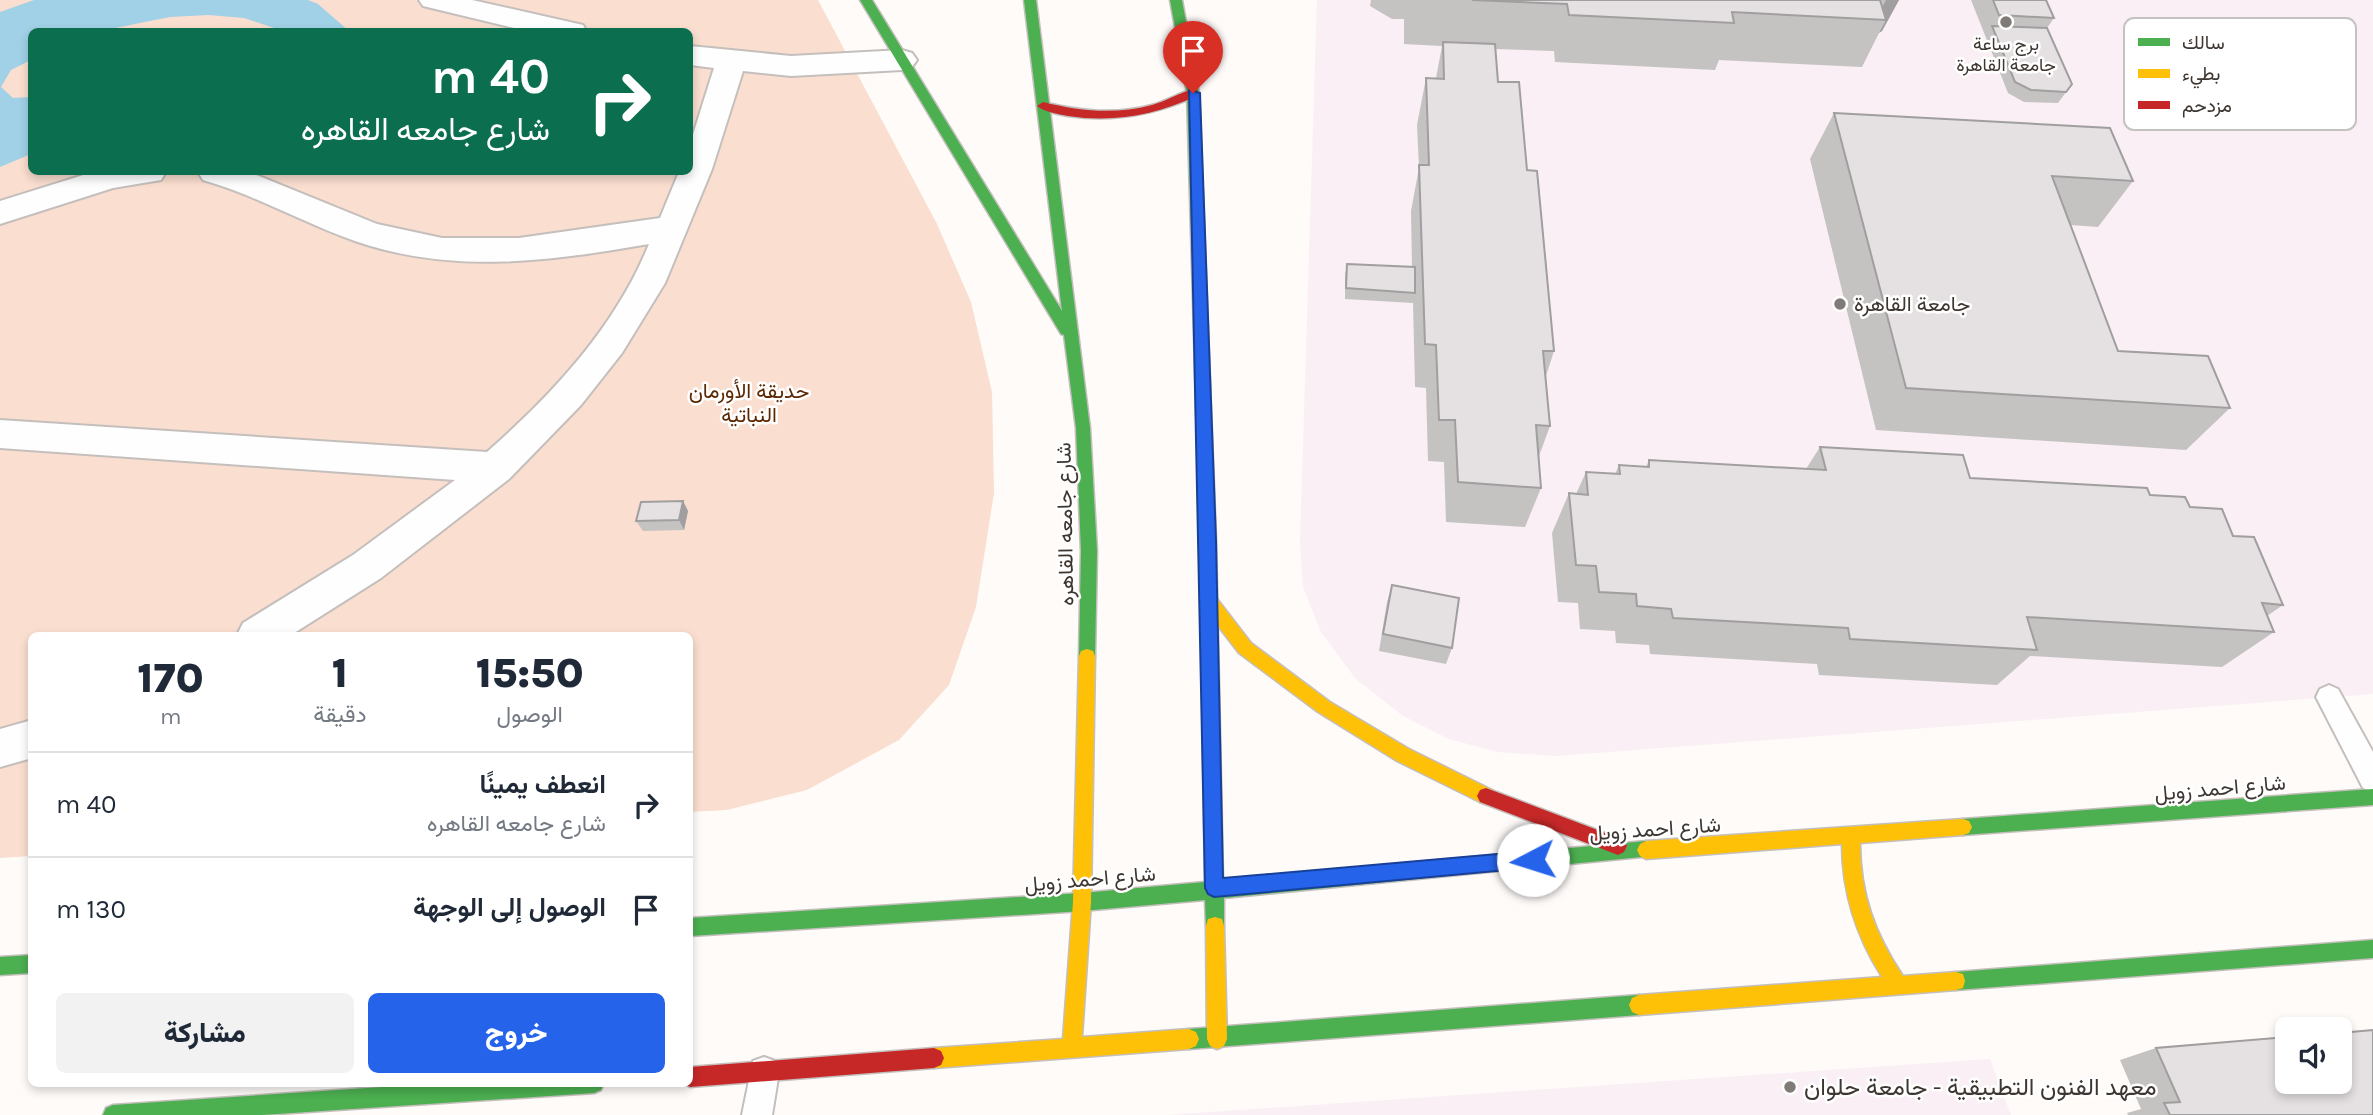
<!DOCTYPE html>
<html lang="ar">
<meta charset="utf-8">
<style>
:root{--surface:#fff;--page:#f2f2f3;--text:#1f2937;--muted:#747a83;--line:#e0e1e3;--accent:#2563eb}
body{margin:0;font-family:Karla,Vazirmatn,sans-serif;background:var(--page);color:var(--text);direction:rtl;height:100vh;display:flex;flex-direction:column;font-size:26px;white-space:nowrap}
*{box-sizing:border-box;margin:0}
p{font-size:23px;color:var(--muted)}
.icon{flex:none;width:38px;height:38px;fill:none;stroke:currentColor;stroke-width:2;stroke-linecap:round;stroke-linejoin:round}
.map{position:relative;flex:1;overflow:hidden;direction:ltr}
.sheet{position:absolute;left:28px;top:632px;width:665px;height:455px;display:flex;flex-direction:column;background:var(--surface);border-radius:10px;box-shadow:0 4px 10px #0003;direction:rtl}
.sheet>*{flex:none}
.banner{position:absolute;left:28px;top:28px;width:665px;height:147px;border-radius:10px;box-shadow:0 4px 10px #0003;direction:rtl;background:#0b6e4f;color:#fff;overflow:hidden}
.buttons{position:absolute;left:2275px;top:1017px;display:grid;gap:14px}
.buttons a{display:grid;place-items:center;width:77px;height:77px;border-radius:10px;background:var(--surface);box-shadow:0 4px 10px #0003;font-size:35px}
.pin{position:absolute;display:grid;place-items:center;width:60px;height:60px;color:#fff;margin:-72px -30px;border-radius:50% 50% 50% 0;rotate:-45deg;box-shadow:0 0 7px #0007}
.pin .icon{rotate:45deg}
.me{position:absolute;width:77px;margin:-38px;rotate:265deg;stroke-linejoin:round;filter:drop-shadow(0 0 5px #0008)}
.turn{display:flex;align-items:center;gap:24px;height:147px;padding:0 28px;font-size:32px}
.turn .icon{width:91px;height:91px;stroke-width:2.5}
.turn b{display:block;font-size:49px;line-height:60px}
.eta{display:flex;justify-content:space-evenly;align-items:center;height:119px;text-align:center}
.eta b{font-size:42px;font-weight:800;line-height:49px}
.button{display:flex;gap:14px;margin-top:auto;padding:14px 28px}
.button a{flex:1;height:80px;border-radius:10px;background:var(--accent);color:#fff;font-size:28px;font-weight:800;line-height:80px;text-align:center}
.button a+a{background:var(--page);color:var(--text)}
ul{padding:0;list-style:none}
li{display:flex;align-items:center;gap:21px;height:105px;padding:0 28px;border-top:2px solid var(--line)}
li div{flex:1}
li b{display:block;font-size:26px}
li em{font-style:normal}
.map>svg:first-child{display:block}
.education{fill:#f9eff4}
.green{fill:#fadecf;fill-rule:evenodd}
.water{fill:#a1d1e6}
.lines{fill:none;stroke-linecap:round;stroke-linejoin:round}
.lane-casing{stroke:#c4bfbc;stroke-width:4}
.street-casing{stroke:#c4bfbc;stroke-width:4}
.fast-casing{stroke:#c4bfbc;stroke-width:3}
.slow-casing{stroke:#c4bfbc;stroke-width:3}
.jam-casing{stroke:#c4bfbc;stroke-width:3}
.lane{fill:#fffefe;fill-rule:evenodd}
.street{fill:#fffefe;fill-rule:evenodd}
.fast{fill:#4caf50;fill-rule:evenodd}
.slow{fill:#ffc107;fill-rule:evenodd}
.jam{fill:#c62828;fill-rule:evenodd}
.wall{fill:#c5c2c2}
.shaded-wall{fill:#a09e9e}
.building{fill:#e5e1e2;stroke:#a09e9e;stroke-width:2}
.route{fill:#2563eb;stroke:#184099;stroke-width:2}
.poi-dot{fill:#817b77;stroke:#fff;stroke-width:2.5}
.labels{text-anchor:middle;stroke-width:5;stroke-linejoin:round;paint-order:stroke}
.far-poi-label{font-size:18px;fill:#3e3631;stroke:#fff}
.poi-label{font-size:21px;fill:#3e3631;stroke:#fff;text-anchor:start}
.park-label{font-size:21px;fill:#5b2700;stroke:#fff}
.street-label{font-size:21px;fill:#3e3631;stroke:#fff}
.near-poi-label{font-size:24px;fill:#3e3631;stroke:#fff;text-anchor:start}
.key{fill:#fff;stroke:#c5c3c1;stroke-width:2}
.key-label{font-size:19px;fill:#3e3631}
</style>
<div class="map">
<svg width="2373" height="1115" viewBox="0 0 2373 1115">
<rect width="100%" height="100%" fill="#fefbf9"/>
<path class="education" d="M1317 0H2373V694L1556 756 1498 752 1449 739 1403 716 1355 678 1321 632 1303 587 1300 542Z
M1990 1059 2011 1115H1167Z"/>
<path class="green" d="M0 0H818L937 224 971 302 992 392 994 493 976 607 949 685 899 740 807 790 727 810 690 812V635H32L31 856 0 858ZM32 32H690V172H32Z"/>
<path class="water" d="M34 0H308L318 4 349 31H283L244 18 208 15 170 17 100 31 32 32 31 60 11 70 1 87 13 98 31 97V154L0 167V12Z"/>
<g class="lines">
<defs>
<path id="lane" d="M2329 685 2338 689 2373 752V792L2363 788 2316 697 2320 689Z
M764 1057 775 1061 779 1072 772 1115H742L753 1061Z"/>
<path id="street" d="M419 0H472L583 25 587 32H531L423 6Z
M690 46 791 56 902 50 912 53 917 60 912 67 902 70 791 76 743 71 712 169 665 283 622 353 581 405 509 479 381 578 291 635H237L243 623 353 555 455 480 0 448V420L487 452C553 394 616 326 649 244 550 261 453 275 355 241 303 223 256 195 203 180L198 172H249L377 224 442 238H519L660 218 679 172H690V144L714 68 690 65Z
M93 172H166L161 180 113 188 0 224V201Z
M32 720V758L0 767V729Z"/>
<path id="fast" d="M860 0H872L1062 311 1024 0H1036L1090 428 1097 551 1095 656 1093 661 1087 663 1081 661 1079 656 1081 551 1076 428 1064 335 1061 334Z
M1170 0H1182L1199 93 1216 541 1223 880 1646 841 1652 844 1655 850 1652 856 1224 898V926L1222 933 1215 935 1208 933 1206 926 1205 900 1082 911 690 936V918L1082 893 1205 882 1200 541 1187 93Z
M2373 789V805L1963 835 1957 833 1954 827 1957 821 1963 819Z
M2373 940V958L1956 990 1949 988 1947 981 1949 974 1956 972Z
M32 955V973L0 975V957Z
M1639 995 1646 998 1649 1005 1646 1012 1639 1015 1189 1049 1182 1046 1179 1039 1182 1032 1189 1029Z
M442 1083H604L601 1090 594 1093 262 1115H103L106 1108 113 1105Z"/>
<path id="slow" d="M1208 593 1214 595 1251 643 1330 702 1409 749 1492 790 1495 796 1492 802 1486 804 1480 802 1397 761 1318 712 1239 653 1202 605 1200 600 1202 595Z
M1087 649 1093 651 1095 656 1091 902 1082 1037 1189 1029 1196 1032 1199 1039 1196 1046 1189 1049 934 1068 927 1065 924 1058 927 1051 934 1048 1063 1039 1073 902 1079 656 1081 651Z
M1963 819 1969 821 1972 827 1969 833 1963 835 1860 843C1860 894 1875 934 1903 976L1956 972 1963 974 1965 981 1963 988 1956 990 1639 1015 1632 1012 1629 1005 1632 998 1639 995 1882 977C1856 936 1842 893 1842 844L1646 859 1640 856 1637 850 1640 844 1646 841Z
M1215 917 1222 919 1224 926 1227 1039 1224 1046 1217 1049 1210 1046 1207 1039 1206 926 1208 919Z"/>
<path id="jam" d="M1193 89 1197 90V96C1155 115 1114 123 1068 116 1058 114 1044 112 1037 106L1043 102C1079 111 1115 115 1152 105 1166 101 1179 93 1193 89Z
M1486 788 1624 840 1627 846 1624 852 1618 855 1480 802 1477 796 1480 790Z
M934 1048 941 1051 944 1058 941 1065 934 1068 690 1087 683 1083H690V1067Z"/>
</defs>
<use href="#lane" class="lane-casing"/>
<use href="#street" class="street-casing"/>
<use href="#fast" class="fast-casing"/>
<use href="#slow" class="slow-casing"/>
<use href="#jam" class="jam-casing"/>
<use href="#lane" class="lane"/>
<use href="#street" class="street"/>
<use href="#fast" class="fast"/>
<use href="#slow" class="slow"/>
<use href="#jam" class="jam"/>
</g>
<path class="wall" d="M1371 0H1899L1882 31 1879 33 1862 67 1719 60 1715 70 1555 62 1554 51 1495 49 1498 82 1527 170 1554 351 1546 376 1550 426 1539 456 1541 488 1525 527 1446 522 1444 462 1428 461 1426 388 1415 387 1413 303 1345 299V275L1347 264 1412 267 1411 211 1419 168 1417 125 1426 78H1436L1442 46 1404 44V19H1392L1370 6Z
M1971 0H2046L2054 18 2047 28 2072 84 2058 103 2024 102 2008 93Z
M1834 113 2133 181 2098 227 2070 225 2118 351 2230 408 2186 450 1876 430 1810 159Z
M1820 447 1970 478 2150 495 2190 507 2233 536 2283 605 2267 616 2274 632 2222 667 2030 656 1997 685 1819 675 1817 664 1650 654 1649 645 1616 643 1615 631 1580 629 1578 603 1558 602 1552 533 1569 493 1576 494 1586 472 1615 474 1619 465 1646 467 1649 460 1806 469Z
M683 501 688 511 684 530 643 531 636 521Z
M1392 585 1452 648 1446 664 1379 651 1387 602Z
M2156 1048 2373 1115H2128L2127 1113 2141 1109 2120 1060Z"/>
<path class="shaded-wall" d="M1886 0H1899L1882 31 1879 33 1886 20 1876 19Z
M683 501 688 511 684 530 679 520Z"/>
<path class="building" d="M1472 0H1880L1886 20 1732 12 1734 23 1569 15 1567 4Z
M1993 0H2046L2054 18 1999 15Z
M1992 26 2047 28 2072 84 2066 92 2031 90 2015 82Z
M1443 42 1495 44 1498 82H1519L1527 170 1537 171 1554 351H1543L1550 426 1536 425 1541 488 1458 482 1455 420H1439L1436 345 1425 344 1419 165H1429L1426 78 1444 79Z
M1834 113 2110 128 2133 181 2052 176 2118 351 2208 356 2230 408 1906 388Z
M1347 264 1415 267V293L1346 288Z
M1820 447 1963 455 1970 478 2147 488 2150 495 2185 497 2190 507 2222 509 2233 536 2254 537 2283 605 2262 603 2274 632 2027 617 2037 650 1850 639 1848 628 1673 618 1671 609 1637 606 1636 594 1599 592 1596 566 1576 565 1569 493 1588 495 1586 472 1620 474 1619 465 1649 467V460L1826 470Z
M683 501 679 520 636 521 641 502Z
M1392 585 1459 598 1452 648 1383 634Z
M2373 1030V1115H2170L2164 1103 2180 1102 2156 1048 2287 1037V1082H2340V1033Z"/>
<path class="route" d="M1189 90 1200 93 1216 541 1223 878 1533 851 1540 854 1542 860 1540 867 1214 897 1208 894 1205 888Z"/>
<g class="poi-dot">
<circle cx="2006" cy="22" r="7"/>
<circle cx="1840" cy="304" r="7"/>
<circle cx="1790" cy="1087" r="7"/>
</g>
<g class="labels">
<g class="far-poi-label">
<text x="2006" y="50">برج ساعة<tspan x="2006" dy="21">جامعة القاهرة</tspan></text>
</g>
<g class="poi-label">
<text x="1854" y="311">جامعة القاهرة</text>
</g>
<g class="park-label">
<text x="749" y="398">حديقة الأورمان<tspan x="749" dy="24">النباتية</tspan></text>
</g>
<g class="street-label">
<text transform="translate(1065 524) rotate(-91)" y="7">شارع جامعه القاهره</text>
<text transform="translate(2220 788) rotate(-5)" y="7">شارع احمد زويل</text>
<text transform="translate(1655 829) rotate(-4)" y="7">شارع احمد زويل</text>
<text transform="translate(1090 879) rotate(-5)" y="7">شارع احمد زويل</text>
</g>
<g class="near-poi-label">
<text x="1804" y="1095">معهد الفنون التطبيقية - جامعة حلوان</text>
</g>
</g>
<rect x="2124" y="18" width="232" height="112" rx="10" class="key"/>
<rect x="2138" y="38" width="32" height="8" fill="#4caf50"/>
<rect x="2138" y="69" width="32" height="9" fill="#ffc107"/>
<rect x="2138" y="101" width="32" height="8" fill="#c62828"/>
<g class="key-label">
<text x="2182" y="49">سالك</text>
<text x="2182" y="80">بطيء</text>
<text x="2182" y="112">مزدحم</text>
</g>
</svg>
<div class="buttons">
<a><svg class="icon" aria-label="sound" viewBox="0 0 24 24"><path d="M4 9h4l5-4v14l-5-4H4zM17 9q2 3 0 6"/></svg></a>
</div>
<div class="pin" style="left:1193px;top:93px;background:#d93025"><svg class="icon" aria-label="arrive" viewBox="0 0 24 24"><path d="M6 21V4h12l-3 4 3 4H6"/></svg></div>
<svg class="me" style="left:1533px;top:860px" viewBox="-20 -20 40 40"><circle r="19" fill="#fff"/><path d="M0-13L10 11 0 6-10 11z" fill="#2563eb"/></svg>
<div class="banner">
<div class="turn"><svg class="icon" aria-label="right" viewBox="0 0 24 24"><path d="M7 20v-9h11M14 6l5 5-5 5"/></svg><div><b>40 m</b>شارع جامعه القاهره</div></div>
</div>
<section class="sheet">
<div class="eta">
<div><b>15:50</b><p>الوصول</p></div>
<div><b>1</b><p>دقيقة</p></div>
<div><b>170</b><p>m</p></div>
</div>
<ul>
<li><svg class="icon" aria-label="right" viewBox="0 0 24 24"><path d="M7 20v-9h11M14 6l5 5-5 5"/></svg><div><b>انعطف يمينًا</b><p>شارع جامعه القاهره</p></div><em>40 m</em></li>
<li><svg class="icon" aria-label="arrive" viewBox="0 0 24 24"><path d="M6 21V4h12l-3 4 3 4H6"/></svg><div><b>الوصول إلى الوجهة</b></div><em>130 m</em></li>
</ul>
<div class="button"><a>خروج</a><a>مشاركة</a></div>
</section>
</div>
